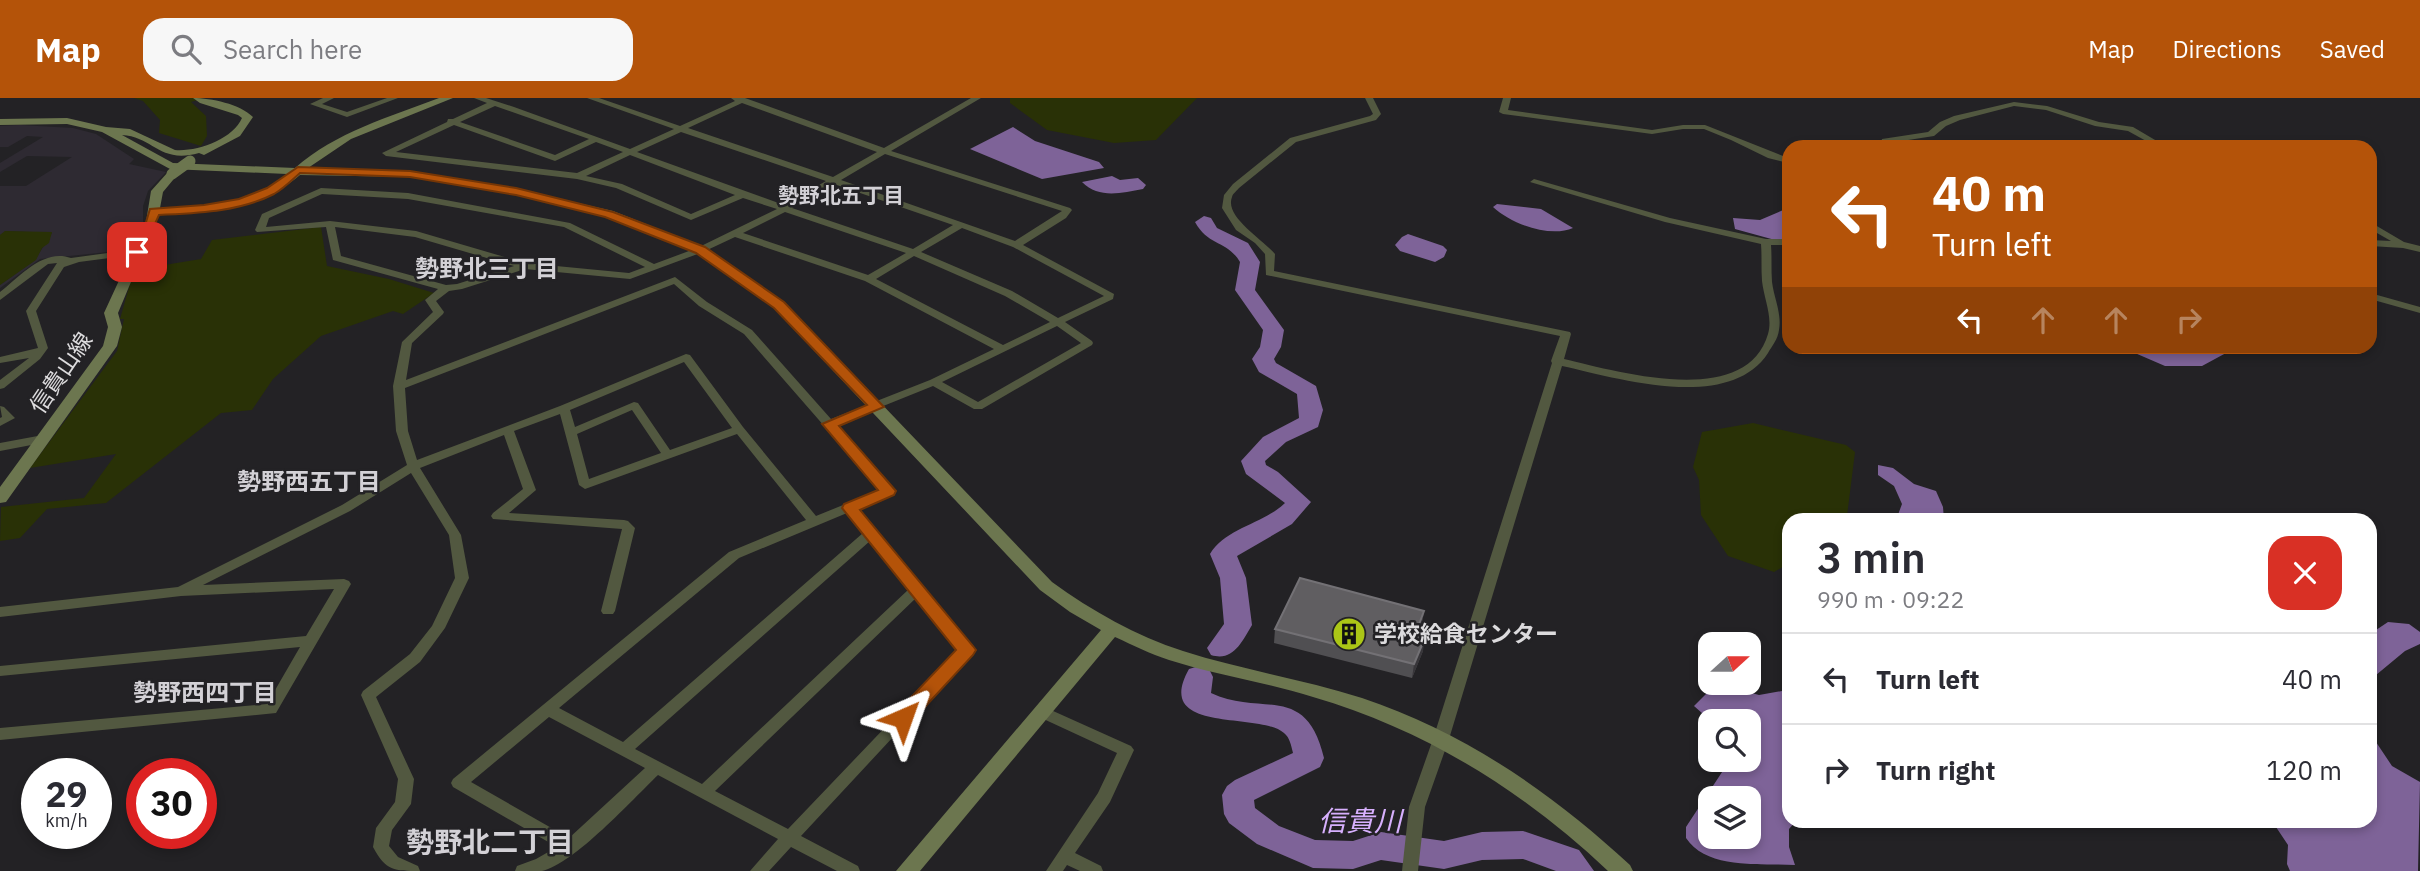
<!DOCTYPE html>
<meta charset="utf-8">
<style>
:root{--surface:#fff;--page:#f7f7f7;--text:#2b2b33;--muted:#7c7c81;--line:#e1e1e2;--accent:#b45309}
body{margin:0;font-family:"IBM Plex Sans","Noto Sans JP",sans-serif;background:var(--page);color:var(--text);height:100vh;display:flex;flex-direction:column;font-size:26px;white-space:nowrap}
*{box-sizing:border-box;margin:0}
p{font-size:23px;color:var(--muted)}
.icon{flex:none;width:38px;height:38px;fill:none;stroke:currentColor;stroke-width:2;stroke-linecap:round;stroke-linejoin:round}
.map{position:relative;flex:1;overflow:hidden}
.sheet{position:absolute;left:1782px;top:415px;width:595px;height:315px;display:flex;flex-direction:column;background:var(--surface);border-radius:21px;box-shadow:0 4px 10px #0003}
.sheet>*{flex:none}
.banner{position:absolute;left:1782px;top:42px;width:595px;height:214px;border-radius:21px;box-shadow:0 4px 10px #0003;background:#b45309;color:#fff;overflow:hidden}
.needle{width:46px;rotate:69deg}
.tools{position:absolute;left:1698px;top:534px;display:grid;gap:14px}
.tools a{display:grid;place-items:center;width:63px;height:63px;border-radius:14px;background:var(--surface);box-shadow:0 4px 10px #0003;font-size:35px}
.speed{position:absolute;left:21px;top:660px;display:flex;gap:14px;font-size:35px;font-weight:700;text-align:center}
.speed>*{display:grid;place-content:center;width:91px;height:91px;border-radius:50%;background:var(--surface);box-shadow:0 4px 10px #0003;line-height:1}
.speed small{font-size:18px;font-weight:400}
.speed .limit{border:10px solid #d22;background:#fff;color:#111}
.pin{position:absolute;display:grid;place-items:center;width:60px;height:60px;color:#fff;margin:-30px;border-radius:14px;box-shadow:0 4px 10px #0006}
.me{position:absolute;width:77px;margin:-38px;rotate:43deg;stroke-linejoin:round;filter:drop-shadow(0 0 5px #0008)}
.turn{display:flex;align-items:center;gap:24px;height:147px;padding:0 35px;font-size:32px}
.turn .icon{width:91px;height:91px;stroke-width:2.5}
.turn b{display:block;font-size:49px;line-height:60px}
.lanes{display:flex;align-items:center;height:66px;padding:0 35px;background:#0003;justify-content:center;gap:35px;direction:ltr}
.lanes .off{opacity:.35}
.round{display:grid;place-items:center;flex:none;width:74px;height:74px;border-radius:21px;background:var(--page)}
.headline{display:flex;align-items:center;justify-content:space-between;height:119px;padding:0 35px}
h1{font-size:42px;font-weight:600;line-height:52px}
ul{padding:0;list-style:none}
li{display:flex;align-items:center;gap:21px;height:91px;padding:0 35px;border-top:2px solid var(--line)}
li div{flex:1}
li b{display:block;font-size:26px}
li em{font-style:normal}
header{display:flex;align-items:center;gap:42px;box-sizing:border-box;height:98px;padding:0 35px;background:var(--accent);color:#fff}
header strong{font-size:33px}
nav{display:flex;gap:38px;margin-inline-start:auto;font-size:24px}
.search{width:490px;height:63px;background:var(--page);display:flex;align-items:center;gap:18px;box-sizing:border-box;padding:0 24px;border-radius:21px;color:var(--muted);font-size:26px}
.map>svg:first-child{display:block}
.built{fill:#2e2a32}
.green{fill:#293106}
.water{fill:#7e6398;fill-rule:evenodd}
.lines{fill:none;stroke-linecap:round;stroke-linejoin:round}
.river{fill:#7e6398;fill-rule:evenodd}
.street{fill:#525840;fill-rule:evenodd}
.secondary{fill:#6c764f;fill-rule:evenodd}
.secondary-bridge{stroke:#6c764f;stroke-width:11}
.wall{fill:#504f52}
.shaded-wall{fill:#38363a}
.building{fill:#605e61;stroke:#737175;stroke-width:2}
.route{fill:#b45309;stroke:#753606;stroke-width:2}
.labels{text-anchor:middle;stroke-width:5;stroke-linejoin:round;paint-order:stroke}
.far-neighbourhood-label{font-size:21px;font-weight:bold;fill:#d3d1d6;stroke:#232225}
.street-label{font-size:23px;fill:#dcdbdd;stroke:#232225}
.poi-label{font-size:23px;font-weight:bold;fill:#dcdbdd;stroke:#232225;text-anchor:start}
.neighbourhood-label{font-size:24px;font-weight:bold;fill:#d3d1d6;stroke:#232225}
.near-water-label{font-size:28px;font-style:italic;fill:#d7b0fe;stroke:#232225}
.near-neighbourhood-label{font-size:28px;font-weight:bold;fill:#d3d1d6;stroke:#232225}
</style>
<header>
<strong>Map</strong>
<div class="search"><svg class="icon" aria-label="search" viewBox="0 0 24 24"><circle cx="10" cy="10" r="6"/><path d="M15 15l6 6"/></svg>Search here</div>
<nav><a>Map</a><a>Directions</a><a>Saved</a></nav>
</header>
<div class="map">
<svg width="2420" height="773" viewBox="0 0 2420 773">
<rect width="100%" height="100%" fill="#232225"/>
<path class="built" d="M20 27 73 30 96 36 134 61 129 66 166 74 148 93 143 108V129L138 138 118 141 108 154 40 161 0 190V187L35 162 52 135 6 133 0 137V88H26L72 59 27 58 0 74V65L43 39 27 38 8 49H0V28Z"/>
<path class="green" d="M134 0H204L191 4 206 18 207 38 201 48 159 35 160 22 143 3Z
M1010 0H1197L1156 42 1114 45 1047 32 1010 5Z
M321 129 327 168 389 181 434 195 403 216 393 213 321 238 273 281 252 312 221 315 106 405 47 411 20 440 0 443 1 409 84 400 116 356 30 370 117 253 124 221H120L134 172 201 161 212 142Z
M5 133 52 134 49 145 42 150 36 162 0 187V137Z
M1753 325 1846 347 1855 354 1847 418 1844 422H1788V466L1774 474 1728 458 1701 417 1699 382 1693 369 1702 334Z"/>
<path class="water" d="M1013 29 1035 43 1099 64 1104 70 1042 81 970 51Z
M1112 78 1120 82 1138 80 1146 87 1143 91C1121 95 1099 101 1082 84Z
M1497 106 1541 111 1573 130C1550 140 1511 126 1493 109Z
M1788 110V142H1775L1735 131 1733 120 1760 122Z
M1408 136 1443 148 1447 152 1444 159 1435 164 1400 153 1395 147 1402 139Z
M2121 249 2227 248V249L2226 255 2202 268H2165Z
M1878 367 1893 370 1914 386 1936 393 1943 409 1944 422H1896L1902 406 1894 388 1878 377Z
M2388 524 2409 526 2420 534V546L2405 553 2370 582V536Z
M1788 570V723H1796L1789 731V749L1795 767C1761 765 1707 772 1686 740V729L1726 668 1727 662H1748V623H1711L1694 608 1712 590 1723 587 1759 597 1782 593ZM1748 700V738H1710V700Z
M2370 635 2392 668 2420 684 2418 773H2290L2287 766 2288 747 2272 723H2370Z"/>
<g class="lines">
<path class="river" d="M1204 118 1211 120 1217 130 1248 145 1260 164 1255 192 1284 232 1281 249 1274 261 1276 265 1316 288 1323 312 1318 329 1286 344 1265 363 1266 367 1278 374 1311 404 1292 426 1237 458 1246 480 1252 527C1242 544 1233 564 1211 557L1207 550 1224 526 1220 480 1210 456C1226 430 1263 426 1285 405L1246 376 1241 363 1263 339 1299 320 1297 296 1259 274 1252 261 1260 249 1263 232 1235 192 1240 164C1227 142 1209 149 1195 124Z
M1199 568 1209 571 1213 579 1211 595C1262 619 1306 584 1324 660L1320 669 1254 702 1255 710 1279 728 1315 742 1353 743 1381 734 1444 743 1482 734 1523 733 1579 752 1594 773H1556L1523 761 1482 762 1444 771 1381 762 1353 771 1313 770 1257 746 1229 725 1224 716 1222 697 1227 688 1235 682 1293 655C1291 647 1290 640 1284 635 1259 613 1152 637 1189 571Z"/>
<path class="street" d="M323 0H334L322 6 347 14 387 0H398L347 19 310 6Z
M474 0H486L514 9 630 51 674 31 587 0H599L680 28 735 3 731 0H745L884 50 971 0H981L891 53 1070 110 1072 112 1066 120 1023 147 1114 196 1113 201 1065 224 1092 243 1093 245 1092 247 982 311H974L933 288 836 327 894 393 892 396 857 410 974 552 801 738 858 768 860 773H837L791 749 769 773H750L778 741 658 677C633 701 574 766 542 773 533 773 523 773 515 773L517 768 536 761 557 749 453 689 451 685 453 681 729 454 806 422 737 336 585 391 579 387 560 316 514 333 536 392 509 415 624 422 628 423 635 430 615 513 613 516H603L601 513 622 431 493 421 491 418 493 415 523 391 504 337 420 370 461 437 469 480 445 530 420 564 376 599 414 681 411 706 392 732 389 748 398 759 418 768 420 773C394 773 386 773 373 749L376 730 395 704 398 681 361 597 363 593 410 556 432 528 455 480 449 437 411 375 350 413 203 487 344 481 349 483 351 486 276 615 0 642V630L267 606 300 549 0 578V568L306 538 334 491 181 498 0 519V509L178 489 342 407 407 367 396 333 393 288 402 244 433 214 425 202 438 191 333 162 326 129 257 134 255 132 262 116 321 90 408 95 570 125 654 166 697 150 777 111 743 100 691 122 616 90 577 81 386 58 382 55 447 24 448 21H453L487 5ZM742 5 877 54 833 79 688 30ZM495 8 589 41 555 57 460 24ZM454 27 555 63 596 44 623 54 577 75 396 54ZM681 34 826 83 784 107 637 54ZM885 56 1062 113 1015 143 841 82ZM630 57 735 97 691 116 622 86 586 78ZM834 86 953 127 913 151 792 110ZM322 96 408 101 564 129 645 169 629 175 525 165 416 133 330 123 266 129 269 120ZM785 114 906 155 868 177 743 135ZM335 129 415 139 514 168 457 186 446 187 341 158ZM962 130 1013 149 1104 198 1058 220 1012 193 921 154ZM735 139 865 183 994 251 930 282 831 321 752 232 707 204 675 179 406 282 412 245 443 216 444 214 436 203 449 193 462 191 525 171 630 181 703 154ZM914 158 1005 198 1050 224 1003 247 876 181ZM674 186 699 208 744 236 880 392 816 418 743 329 690 257 686 256 560 308 417 362 408 333 405 290ZM1057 228 1081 245 978 304 942 284ZM684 264 732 330 670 352 638 305 634 304 575 329 570 312ZM632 312 661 355 589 381 577 336ZM847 415 863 435 623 644 559 610 739 460ZM870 443 909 491 702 686 635 651ZM916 500 959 552 788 731 715 693ZM549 619 645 670 569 740 471 684Z
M1365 0H1373L1381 16 1376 22 1296 44 1239 90C1237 93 1233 95 1232 99 1224 119 1264 142 1275 156L1274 173 1570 234 1571 236 1564 261C1616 273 1746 312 1768 236 1773 219 1764 201 1762 183 1761 171 1762 158 1761 146L1665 124 1530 84 1534 81 1670 120 1766 141H1788V147H1771C1772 159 1771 172 1772 184 1774 200 1782 216 1779 232 1778 241 1772 248 1768 255 1729 315 1617 280 1562 268L1449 641 1425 709 1418 773H1402L1409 709 1433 641 1552 265 1551 263 1560 238 1266 177 1265 156 1255 145 1236 132 1222 110 1224 97 1233 86 1290 40 1370 18 1373 16Z
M1503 0H1511L1508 12 1652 32 1683 27H1705L1788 60V65L1768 60 1731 42 1704 31H1683L1652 36 1503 16 1499 14Z
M2014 4 2047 8 2099 24 2133 29 2167 49H2157L2128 33 2095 28 2046 12 2014 8 1960 22 1946 28 1934 38 1889 45 1888 49H1880L1882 41 1928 34 1940 24 1954 18Z
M2054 46H2076L2080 49H2050Z
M2370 124 2404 144 2420 148V154L2403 150 2370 148V142L2391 143 2370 131Z
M137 151 140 152V156L79 164 64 169 36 213 48 250 40 261 4 290 0 291V282L29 260 0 265V259L38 250 26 213 57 165 48 166 0 202V194C20 178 44 150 71 160Z
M2370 195 2420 209V215L2370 201Z
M0 308 4 309 15 320 0 328V320L2 319Z
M43 337 47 338 49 341 47 344 0 353V345Z
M1042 608 1131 648 1134 652 1110 704 1075 755 1101 768 1103 773H1080L1067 767 1063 773H1046L1098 695 1117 655 1037 618 1035 614 1037 610Z"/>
<path class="secondary" d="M193 0C211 0 240 6 253 19L240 38 204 57 199 55C159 66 154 39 122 37L173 65 295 70C336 34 389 19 439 0H453L351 41 308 70 410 73 516 91 613 113 704 149 784 204 1052 484C1092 513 1136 538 1183 553 1242 572 1303 581 1362 600 1464 634 1551 694 1630 767L1633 773H1608C1523 693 1426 632 1313 599 1265 584 1216 577 1169 562 1150 556 1133 547 1115 539L920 773H896L1101 532 1070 514 1040 492 774 210 696 155 605 119 516 97 410 79 300 77C261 111 209 114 159 117L118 215 122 229 117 248 6 404 0 405V389L103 248 108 229 104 215 146 124 151 93 168 74H176L178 76 163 94 160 110C203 108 253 106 287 76L170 71 102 34 67 26 0 27V21L67 20 106 29 130 31 175 52C197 54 233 41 242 20L238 17 200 5Z"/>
<path class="secondary-bridge" d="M172 76 190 63"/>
</g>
<path class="wall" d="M1424 513 1422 526 1418 538 1423 553 1412 580 1274 545 1275 531Z"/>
<path class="shaded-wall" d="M1424 513 1422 526 1413 550 1415 537Z
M1425 540 1423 553 1412 580 1414 566Z"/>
<path class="building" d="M1300 480 1424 513 1415 537 1425 540 1414 566 1275 531Z"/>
<path class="route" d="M298 69 410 73 516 90 613 114 705 149 784 204 884 309 839 328 896 393 894 397 860 412 973 548 976 552 973 557 910 625 903 627 896 625 893 620 896 615 956 552 842 410 844 406 878 392 822 326 867 307 774 210 696 155 605 119 516 97 410 79 300 75C292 82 283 91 274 96 239 114 197 115 159 117L141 156H132L130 154 146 124 150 111 204 107 239 101 267 90Z"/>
<defs>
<symbol id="building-disc" viewBox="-11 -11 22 22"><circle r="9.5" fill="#abc616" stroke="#232225"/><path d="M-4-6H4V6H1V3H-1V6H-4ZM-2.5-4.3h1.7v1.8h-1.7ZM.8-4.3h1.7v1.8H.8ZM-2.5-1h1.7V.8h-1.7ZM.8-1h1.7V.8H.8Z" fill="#111"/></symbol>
</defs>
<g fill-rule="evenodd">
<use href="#building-disc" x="1330" y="517" width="38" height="38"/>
</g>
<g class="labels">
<g class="far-neighbourhood-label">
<text x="841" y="105">勢野北五丁目</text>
</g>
<g class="street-label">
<text transform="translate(61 275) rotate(-56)" y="8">信貴山線</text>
</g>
<g class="poi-label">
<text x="1374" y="544">学校給食センター</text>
</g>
<g class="neighbourhood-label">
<text x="487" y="179">勢野北三丁目</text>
<text x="309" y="392">勢野西五丁目</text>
<text x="205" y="603">勢野西四丁目</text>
</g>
<g class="near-water-label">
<text x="1360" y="733">信貴川</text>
</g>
<g class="near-neighbourhood-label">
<text x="490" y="754">勢野北二丁目</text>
</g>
</g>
</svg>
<div class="tools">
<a><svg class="needle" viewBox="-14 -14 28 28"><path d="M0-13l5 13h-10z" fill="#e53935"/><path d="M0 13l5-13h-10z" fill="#7c7c81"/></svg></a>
<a><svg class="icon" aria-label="search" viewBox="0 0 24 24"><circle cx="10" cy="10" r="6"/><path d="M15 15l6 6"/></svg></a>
<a><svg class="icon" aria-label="layers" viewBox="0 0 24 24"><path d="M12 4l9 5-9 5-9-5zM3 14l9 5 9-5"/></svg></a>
</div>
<div class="speed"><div>29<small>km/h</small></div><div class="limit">30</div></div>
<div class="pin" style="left:137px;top:154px;background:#d93025"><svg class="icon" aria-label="arrive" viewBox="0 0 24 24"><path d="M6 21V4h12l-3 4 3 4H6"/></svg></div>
<svg class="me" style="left:903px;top:620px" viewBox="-20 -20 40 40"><path d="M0-17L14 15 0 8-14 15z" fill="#b45309" stroke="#fff" stroke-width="4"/></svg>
<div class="banner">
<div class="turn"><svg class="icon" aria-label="left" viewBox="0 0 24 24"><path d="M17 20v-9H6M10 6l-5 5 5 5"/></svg><div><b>40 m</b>Turn left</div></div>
<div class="lanes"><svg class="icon" aria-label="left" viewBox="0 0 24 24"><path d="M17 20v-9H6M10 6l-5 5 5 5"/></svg><svg class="icon off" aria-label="ahead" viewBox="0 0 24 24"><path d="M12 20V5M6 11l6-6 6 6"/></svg><svg class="icon off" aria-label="ahead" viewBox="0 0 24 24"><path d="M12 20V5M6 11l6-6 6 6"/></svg><svg class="icon off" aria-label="right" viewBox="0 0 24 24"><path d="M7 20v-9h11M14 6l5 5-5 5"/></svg></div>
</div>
<section class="sheet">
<div class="headline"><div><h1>3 min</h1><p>990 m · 09:22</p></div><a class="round" style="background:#d93025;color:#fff"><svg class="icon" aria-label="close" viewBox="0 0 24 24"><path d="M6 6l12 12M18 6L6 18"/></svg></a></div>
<ul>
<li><svg class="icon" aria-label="left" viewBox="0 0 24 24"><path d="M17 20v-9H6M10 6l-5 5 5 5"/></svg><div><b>Turn left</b></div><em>40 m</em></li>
<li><svg class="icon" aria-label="right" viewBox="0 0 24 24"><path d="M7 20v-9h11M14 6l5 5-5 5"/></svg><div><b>Turn right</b></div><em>120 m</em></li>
</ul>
</section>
</div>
